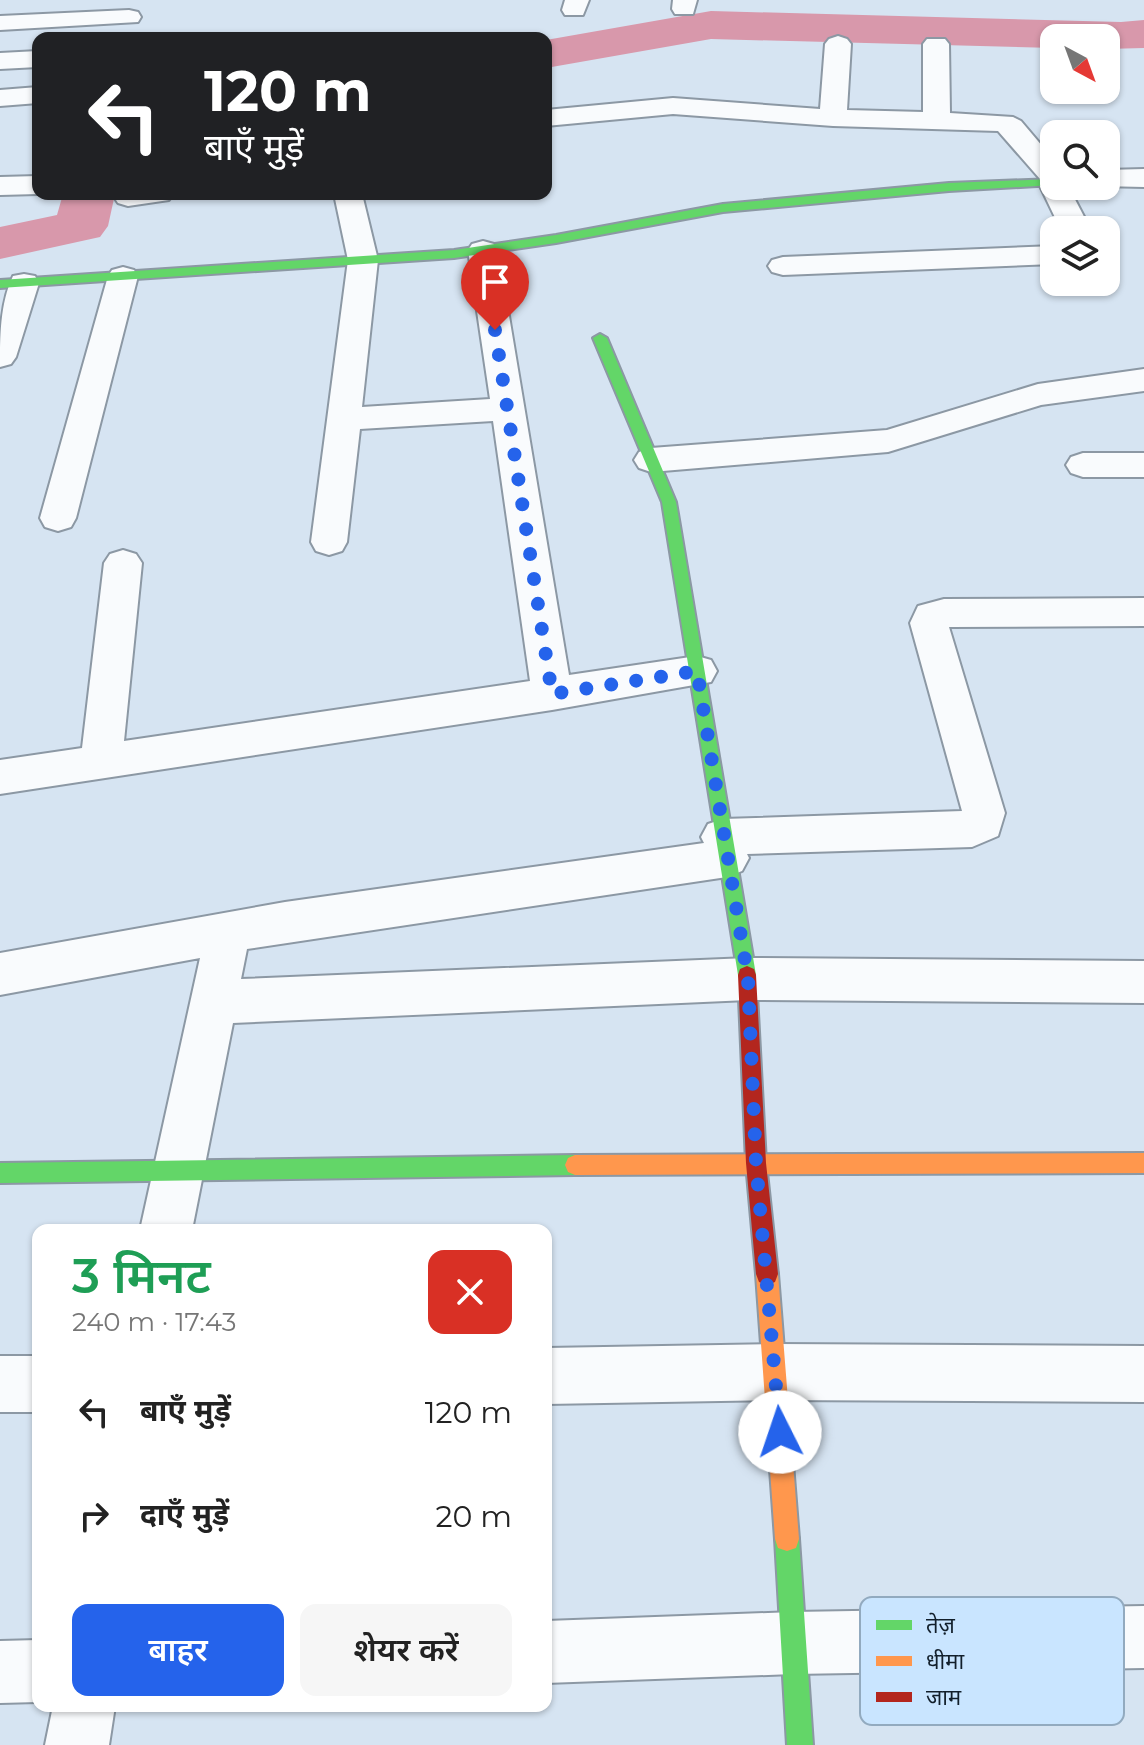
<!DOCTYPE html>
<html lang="hi">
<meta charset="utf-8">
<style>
:root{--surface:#fff;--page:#f6f6f6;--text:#222;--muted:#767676;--accent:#2563eb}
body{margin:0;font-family:Montserrat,"Noto Sans Devanagari",sans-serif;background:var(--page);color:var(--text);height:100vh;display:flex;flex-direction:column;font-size:30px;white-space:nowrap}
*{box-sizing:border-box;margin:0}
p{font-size:26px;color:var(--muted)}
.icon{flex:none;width:44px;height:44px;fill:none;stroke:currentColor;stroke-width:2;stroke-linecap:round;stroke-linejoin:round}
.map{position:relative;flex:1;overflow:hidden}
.side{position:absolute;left:32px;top:1224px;width:520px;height:488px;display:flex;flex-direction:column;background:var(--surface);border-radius:16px;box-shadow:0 2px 6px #0004}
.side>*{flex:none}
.hud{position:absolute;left:32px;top:32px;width:520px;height:168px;border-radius:16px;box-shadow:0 2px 6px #0004;background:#202124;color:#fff;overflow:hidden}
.needle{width:52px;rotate:139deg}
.controls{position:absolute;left:1040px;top:24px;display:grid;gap:16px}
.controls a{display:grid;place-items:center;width:80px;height:80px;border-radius:16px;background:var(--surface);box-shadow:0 2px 6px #0004;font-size:40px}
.pin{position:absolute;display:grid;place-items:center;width:68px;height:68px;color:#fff;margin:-82px -34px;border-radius:50% 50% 50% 0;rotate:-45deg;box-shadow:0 0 8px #0007}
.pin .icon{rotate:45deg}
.me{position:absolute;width:88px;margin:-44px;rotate:356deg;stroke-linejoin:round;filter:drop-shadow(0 0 6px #0008)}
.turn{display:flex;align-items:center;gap:28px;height:168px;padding:0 40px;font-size:36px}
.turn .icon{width:104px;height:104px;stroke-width:2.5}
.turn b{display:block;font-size:56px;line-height:68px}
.round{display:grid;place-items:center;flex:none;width:84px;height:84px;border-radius:16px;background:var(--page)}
.headline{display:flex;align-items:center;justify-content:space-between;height:136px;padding:0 40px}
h1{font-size:48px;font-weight:600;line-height:60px;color:#1e9e55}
.cta{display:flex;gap:16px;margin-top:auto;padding:16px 40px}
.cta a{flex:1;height:92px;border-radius:16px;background:var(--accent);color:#fff;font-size:32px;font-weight:600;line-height:92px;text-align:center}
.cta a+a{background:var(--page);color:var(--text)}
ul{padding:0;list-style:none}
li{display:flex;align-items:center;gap:24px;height:104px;padding:0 40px}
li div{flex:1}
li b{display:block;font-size:30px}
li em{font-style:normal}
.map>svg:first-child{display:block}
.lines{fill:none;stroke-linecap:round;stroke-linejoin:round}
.river{fill:#d898ab;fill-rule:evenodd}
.street-casing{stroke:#8c98a4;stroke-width:4}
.fast-casing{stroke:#8c98a4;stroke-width:4}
.slow-casing{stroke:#8c98a4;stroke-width:4}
.jam-casing{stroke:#8c98a4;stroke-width:4}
.street{fill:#f9fbfd;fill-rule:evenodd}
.fast{fill:#63d668;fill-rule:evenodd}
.slow{fill:#ff974d;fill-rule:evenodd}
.jam{fill:#b3261e;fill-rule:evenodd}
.route{stroke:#2563eb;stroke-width:14;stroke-dasharray:0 25.2}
.key{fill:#c9e5ff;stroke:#92aabf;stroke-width:2}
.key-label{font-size:22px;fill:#121f2b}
</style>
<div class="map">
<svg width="1144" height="1745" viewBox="0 0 1144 1745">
<rect width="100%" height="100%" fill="#d6e4f2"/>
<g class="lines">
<path class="river" d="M711 11 1121 22 1144 20V48L1106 49V38H1054V48L711 39 546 68V40Z
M63 194H115L108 226 100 237 0 259V227L57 215Z"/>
<defs>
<path id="street" d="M565 0H589L583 15H565L562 10Z
M673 0H697L693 14H675L672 9Z
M129 10 138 12 141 17 138 22 0 30V16Z
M838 36 847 39 851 44 847 110 923 112V44L927 39H945L949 44 950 113 1013 117 1021 121 1054 160V186H1068L1091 230H1061L1038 182 1040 179 998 131 833 126 673 114 546 126V110L673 98 820 109 825 44 829 39Z
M38 51V67L0 69V53Z
M38 87V103L0 106V90Z
M1144 169V187L1100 186H1106V170Z
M38 176V194L0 195V177Z
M116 194H173L169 200 128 206 118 203 114 197Z
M334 194H362L378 260 362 407 490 399 468 250 472 244 483 241 494 244 498 250 569 675 697 656 711 660 717 671 711 682 552 710 0 794V760L82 748 104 563 110 554 123 550 136 554 142 563 124 741 530 681 493 421 360 429 347 542 342 551 329 555 316 551 311 542 348 260Z
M1054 246V264L783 275 772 272 768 266 772 260 783 257Z
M123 267 134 270 138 276 76 518 71 527 58 531 45 527 40 518 108 276 112 270Z
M24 274 35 276 39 283 16 357 11 364 0 367C0 337 0 303 13 276Z
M1144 369V391L1041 405 888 452 651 472 639 468 634 460 639 452 651 448 887 430 1038 384Z
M1083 453H1144V477H1083L1071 473 1066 465 1071 457Z
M1144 598V626L949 627 1005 813 998 836 972 847 747 854 749 858 742 871 727 877 247 949 241 979 748 958 1144 961V1003L748 1000 233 1023 192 1230H140L200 958 0 995V953L285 902 704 843 701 837 708 824 723 819 962 811 910 623 918 606 944 599Z
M776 1344 1144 1346V1402L776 1400 546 1404V1348Z
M0 1356H38V1412H0Z
M1144 1606V1668L793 1674 546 1683V1621L793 1612Z
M38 1640V1702L0 1703V1641Z
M53 1706H115L109 1745H45Z"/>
<path id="fast" d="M1054 179V185L949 191 723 212 556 243 454 258 0 288V280L454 250 556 235 723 204 949 183Z
M600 334 607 338 676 502 756 975 754 981 747 984 740 981 738 975 662 502 593 338Z
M575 1155 582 1158 585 1165 582 1172 575 1175 0 1183V1163Z
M787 1527 796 1530 799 1539 813 1745H787L775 1539 778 1530Z"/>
<path id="slow" d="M1144 1153V1173L575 1175 568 1172 565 1165 568 1158 575 1155Z
M767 1263 775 1266 778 1274 799 1539 796 1548 787 1551 778 1548 775 1539 756 1274 759 1266Z"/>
<path id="jam" d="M747 966 754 969 756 975 766 1163 778 1274 775 1282 767 1285 759 1282 756 1274 746 1163 738 975 740 969Z"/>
</defs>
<use href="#street" class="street-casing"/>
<use href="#fast" class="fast-casing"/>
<use href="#slow" class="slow-casing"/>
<use href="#jam" class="jam-casing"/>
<use href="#street" class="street"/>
<use href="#fast" class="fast"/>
<use href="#slow" class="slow"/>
<use href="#jam" class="jam"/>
</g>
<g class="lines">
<path class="route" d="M495 330 552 694 697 671 748 979 756 1163 780 1432"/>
</g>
<rect x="860" y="1597" width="264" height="128" rx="12" class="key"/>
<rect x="876" y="1620" width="36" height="10" fill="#63d668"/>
<rect x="876" y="1656" width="36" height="10" fill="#ff974d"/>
<rect x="876" y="1692" width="36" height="10" fill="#b3261e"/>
<g class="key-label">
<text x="926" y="1633">तेज़</text>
<text x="926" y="1669">धीमा</text>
<text x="926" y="1705">जाम</text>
</g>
</svg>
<div class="controls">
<a><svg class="needle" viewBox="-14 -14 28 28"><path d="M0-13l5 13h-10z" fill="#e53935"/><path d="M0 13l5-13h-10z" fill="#767676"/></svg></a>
<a><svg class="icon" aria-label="search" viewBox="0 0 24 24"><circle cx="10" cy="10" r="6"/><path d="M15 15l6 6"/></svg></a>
<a><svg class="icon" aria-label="layers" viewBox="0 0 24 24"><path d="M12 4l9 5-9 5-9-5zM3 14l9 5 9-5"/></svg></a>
</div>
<div class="pin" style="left:495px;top:330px;background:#d93025"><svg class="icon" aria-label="arrive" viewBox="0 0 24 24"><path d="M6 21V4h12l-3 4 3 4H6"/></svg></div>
<svg class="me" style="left:780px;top:1432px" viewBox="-20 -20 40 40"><circle r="19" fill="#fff"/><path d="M0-13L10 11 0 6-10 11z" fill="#2563eb"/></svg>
<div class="hud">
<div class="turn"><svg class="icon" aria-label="left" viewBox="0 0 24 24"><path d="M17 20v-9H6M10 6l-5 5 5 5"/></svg><div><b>120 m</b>बाएँ मुड़ें</div></div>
</div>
<section class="side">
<div class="headline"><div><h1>3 मिनट</h1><p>240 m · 17:43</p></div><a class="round" style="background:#d93025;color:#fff"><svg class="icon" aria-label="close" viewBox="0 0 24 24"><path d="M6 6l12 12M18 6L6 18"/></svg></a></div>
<ul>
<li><svg class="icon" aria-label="left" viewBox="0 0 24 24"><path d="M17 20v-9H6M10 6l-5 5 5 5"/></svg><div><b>बाएँ मुड़ें</b></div><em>120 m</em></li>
<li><svg class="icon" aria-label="right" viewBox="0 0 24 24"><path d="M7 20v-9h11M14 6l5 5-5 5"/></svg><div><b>दाएँ मुड़ें</b></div><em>20 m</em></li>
</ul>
<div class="cta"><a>बाहर</a><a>शेयर करें</a></div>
</section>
</div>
